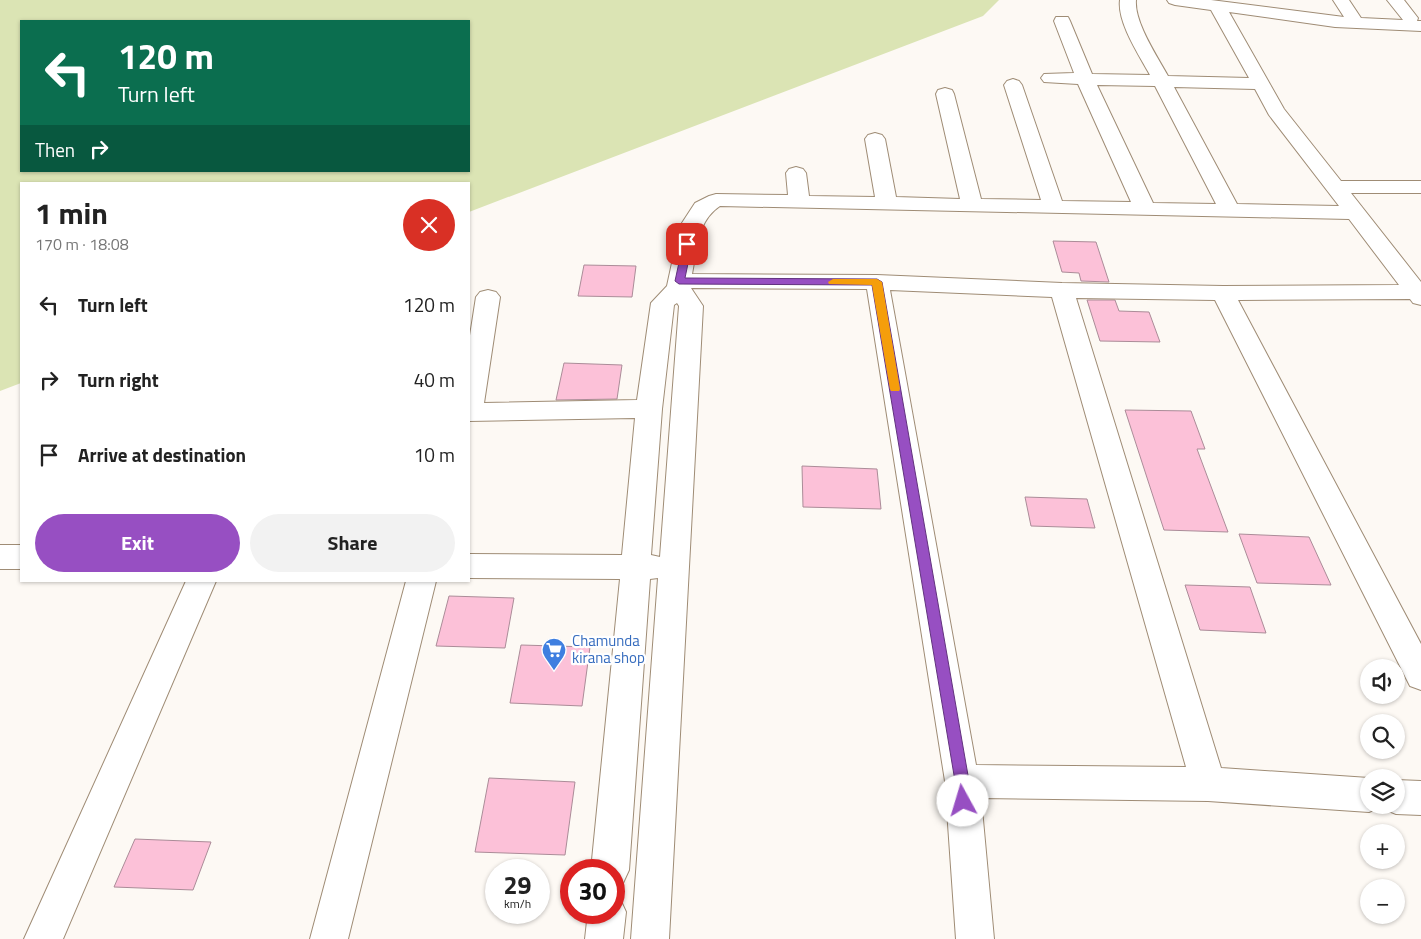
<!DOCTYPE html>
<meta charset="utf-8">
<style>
:root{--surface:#fff;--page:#f2f2f2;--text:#222;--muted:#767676;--accent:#974fc2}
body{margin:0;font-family:"Titillium Web",sans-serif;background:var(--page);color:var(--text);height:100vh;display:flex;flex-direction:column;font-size:19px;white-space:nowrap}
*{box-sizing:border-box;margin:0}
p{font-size:16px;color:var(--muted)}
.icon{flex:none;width:28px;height:28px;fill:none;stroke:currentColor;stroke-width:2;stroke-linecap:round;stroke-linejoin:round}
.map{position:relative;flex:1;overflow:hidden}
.details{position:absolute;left:20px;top:182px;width:450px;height:400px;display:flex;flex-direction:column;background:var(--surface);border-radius:0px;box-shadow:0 1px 4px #0004}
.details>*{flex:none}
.top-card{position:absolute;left:20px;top:20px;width:450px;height:152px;border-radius:0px;box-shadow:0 1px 4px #0004;background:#0b6e4f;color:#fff;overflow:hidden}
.fabs{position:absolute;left:1360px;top:659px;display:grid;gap:10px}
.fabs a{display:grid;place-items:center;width:45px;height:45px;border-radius:50%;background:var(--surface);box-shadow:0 1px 4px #0004;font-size:25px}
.speed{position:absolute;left:485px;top:859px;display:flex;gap:10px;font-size:25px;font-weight:700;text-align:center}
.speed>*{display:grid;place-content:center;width:65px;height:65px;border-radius:50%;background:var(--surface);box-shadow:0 1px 4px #0004;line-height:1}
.speed small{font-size:12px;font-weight:400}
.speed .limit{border:8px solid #d22;background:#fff;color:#111}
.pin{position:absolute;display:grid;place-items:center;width:42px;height:42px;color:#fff;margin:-21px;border-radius:10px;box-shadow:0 2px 8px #0006}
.me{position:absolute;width:55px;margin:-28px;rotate:354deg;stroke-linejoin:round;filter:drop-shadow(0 0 4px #0008)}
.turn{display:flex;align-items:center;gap:18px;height:105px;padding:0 15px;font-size:22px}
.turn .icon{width:65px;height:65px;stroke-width:2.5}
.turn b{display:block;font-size:35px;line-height:42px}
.then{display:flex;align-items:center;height:48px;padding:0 15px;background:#0003;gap:10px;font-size:19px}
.round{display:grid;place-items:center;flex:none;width:52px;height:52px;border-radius:26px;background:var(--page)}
.summary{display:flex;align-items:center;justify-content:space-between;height:85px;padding:0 15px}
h1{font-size:30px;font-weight:700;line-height:38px}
.primary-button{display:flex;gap:10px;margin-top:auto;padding:10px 15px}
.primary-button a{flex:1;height:58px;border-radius:30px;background:var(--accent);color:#fff;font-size:20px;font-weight:700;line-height:58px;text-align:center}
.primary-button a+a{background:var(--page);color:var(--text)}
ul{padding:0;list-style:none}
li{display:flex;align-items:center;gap:15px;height:75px;padding:0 15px}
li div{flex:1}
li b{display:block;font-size:19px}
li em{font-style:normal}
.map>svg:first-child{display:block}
.green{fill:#dbe4b4;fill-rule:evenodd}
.building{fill:#fcc1d8;stroke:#ab8c98}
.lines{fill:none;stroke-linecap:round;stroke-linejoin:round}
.street-casing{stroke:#9f8c75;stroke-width:2}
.street{fill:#fff;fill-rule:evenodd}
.route{fill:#974fc2;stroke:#62337e}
.slow{fill:#f59e0b}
.labels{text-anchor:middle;stroke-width:4.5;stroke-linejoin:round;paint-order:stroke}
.shop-label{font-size:15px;fill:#366cbe;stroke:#fff;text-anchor:start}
</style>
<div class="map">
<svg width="1421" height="939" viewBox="0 0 1421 939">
<rect width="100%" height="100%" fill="#fdf9f4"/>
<path class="green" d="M0 0H999L983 16 469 212V184H21V383L0 391ZM21 21H469V171H21Z"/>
<path class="building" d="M1053 241 1096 242 1109 282 1081 281 1079 273 1062 272Z
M584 265 636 266 632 297 578 296Z
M1087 300H1115L1119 311 1149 312 1160 342 1100 341Z
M564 363 622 365 617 399 556 400Z
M1125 410 1191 411 1205 449H1197L1228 532 1164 530Z
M802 466 877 469 881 509 803 507Z
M1025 497 1087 499 1095 528 1031 526Z
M1239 534 1309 537 1331 585 1257 583Z
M1185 585 1250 587 1266 633 1200 630Z
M449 596 514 598 505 648 436 646Z
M521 645 590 647 582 706 510 703Z
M489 778 575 782 565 855 475 852Z
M135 839 211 842 193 890 114 887Z"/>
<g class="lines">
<defs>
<path id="street" d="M1120 0H1136C1134 22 1157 56 1168 76L1249 78 1211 10 1175 5 1169 3 1167 0H1211L1344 17 1333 0H1349L1361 18 1403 20 1387 0H1404L1418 18 1417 21H1421V31L1335 27 1229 12 1284 109 1341 181H1421V193H1351L1421 282V305L1413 303 1410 299 1238 300 1421 644V690L1410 686 1215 300 1076 298 1221 768 1369 778V805H1396V780L1421 781V815L1396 814 1384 809 1382 806 1369 812 1208 801 981 798 994 939H956L945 781 867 289 691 288 703 306 669 939H631L658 578 650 579 629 870 623 883 614 887V870H591L620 579 469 578V554L622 555 635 418 469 421V342L476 297 480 292 488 290 496 292 500 297 484 403 637 400 651 303 667 286 680 226 695 203 709 196 716 194 788 195 786 173 789 169 796 167 803 169 806 173 809 196 875 197 865 139 868 135 875 133 882 135 885 139 896 197 960 199 936 94 938 90 945 88 952 90 954 94 981 199 1041 200 1004 85 1007 81 1013 79 1019 81 1022 85 1062 201 1131 202 1078 84 1044 82 1041 78 1044 74 1074 73 1054 21 1056 17H1068L1070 21 1092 74 1150 75C1139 55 1117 22 1120 0ZM1097 85 1155 86 1216 204 1153 203ZM1174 87 1255 89 1269 115 1339 206 1237 204ZM720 206 1349 219 1399 285 1223 286 1062 283 877 275 692 274C697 249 697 221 720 206ZM890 290 1052 297 1186 767 976 765ZM677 303 679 306 660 557 651 555 662 409 674 305Z
M0 545H21V569H0Z
M186 581H216L63 939H24Z
M406 581H436L348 939H310Z
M614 896 620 899 626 912 623 939H585L588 912H614Z"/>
</defs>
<use href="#street" class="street-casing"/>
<use href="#street" class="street"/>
</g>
<path class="route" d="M687 241 692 244 685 278 877 279 882 282 969 781 971 801 969 806 963 808 958 806 955 781 872 285 679 284 675 281 683 244Z"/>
<path class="slow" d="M833 279H877L882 282 900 389 899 391H891L890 389 872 285 829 284 828 282Z"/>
<defs>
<symbol id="supermarket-pin" viewBox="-11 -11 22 30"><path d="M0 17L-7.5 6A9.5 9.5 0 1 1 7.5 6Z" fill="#3f7fe0" stroke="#fff"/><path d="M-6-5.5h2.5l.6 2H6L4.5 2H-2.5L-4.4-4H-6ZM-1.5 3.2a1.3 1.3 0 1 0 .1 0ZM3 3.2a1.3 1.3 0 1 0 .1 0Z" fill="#fff"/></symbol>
</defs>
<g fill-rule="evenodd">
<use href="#supermarket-pin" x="540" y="636" width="28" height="38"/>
</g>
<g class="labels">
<g class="shop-label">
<text x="572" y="646">Chamunda<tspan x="572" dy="17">kirana shop</tspan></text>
</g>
</g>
</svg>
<div class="fabs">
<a><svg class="icon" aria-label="sound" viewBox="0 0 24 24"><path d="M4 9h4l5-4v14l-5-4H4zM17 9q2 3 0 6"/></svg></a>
<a><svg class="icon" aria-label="search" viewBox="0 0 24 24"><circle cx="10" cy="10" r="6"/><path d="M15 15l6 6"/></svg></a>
<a><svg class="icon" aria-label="layers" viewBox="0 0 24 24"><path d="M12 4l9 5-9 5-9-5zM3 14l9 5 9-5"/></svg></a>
<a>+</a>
<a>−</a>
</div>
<div class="speed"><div>29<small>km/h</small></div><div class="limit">30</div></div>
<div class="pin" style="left:687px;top:244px;background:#d93025"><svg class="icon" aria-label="arrive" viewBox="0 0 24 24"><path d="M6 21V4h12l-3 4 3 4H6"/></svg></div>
<svg class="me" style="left:963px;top:801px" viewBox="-20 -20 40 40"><circle r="19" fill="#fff"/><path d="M0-13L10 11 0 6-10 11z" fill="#974fc2"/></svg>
<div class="top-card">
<div class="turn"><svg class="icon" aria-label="left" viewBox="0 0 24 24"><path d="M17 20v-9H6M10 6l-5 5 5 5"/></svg><div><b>120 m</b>Turn left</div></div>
<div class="then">Then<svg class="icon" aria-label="right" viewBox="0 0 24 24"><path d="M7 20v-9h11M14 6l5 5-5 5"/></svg></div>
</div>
<section class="details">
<div class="summary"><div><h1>1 min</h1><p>170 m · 18:08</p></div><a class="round" style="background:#d93025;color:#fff"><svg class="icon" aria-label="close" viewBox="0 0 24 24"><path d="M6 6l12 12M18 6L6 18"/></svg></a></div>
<ul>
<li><svg class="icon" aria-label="left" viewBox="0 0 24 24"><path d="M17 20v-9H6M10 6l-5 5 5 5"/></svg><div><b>Turn left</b></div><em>120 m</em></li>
<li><svg class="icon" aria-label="right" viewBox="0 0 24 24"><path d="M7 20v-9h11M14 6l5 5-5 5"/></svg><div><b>Turn right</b></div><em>40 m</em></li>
<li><svg class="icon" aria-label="arrive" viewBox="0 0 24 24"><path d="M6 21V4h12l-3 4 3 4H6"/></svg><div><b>Arrive at destination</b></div><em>10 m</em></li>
</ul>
<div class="primary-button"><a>Exit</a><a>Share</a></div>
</section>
</div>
